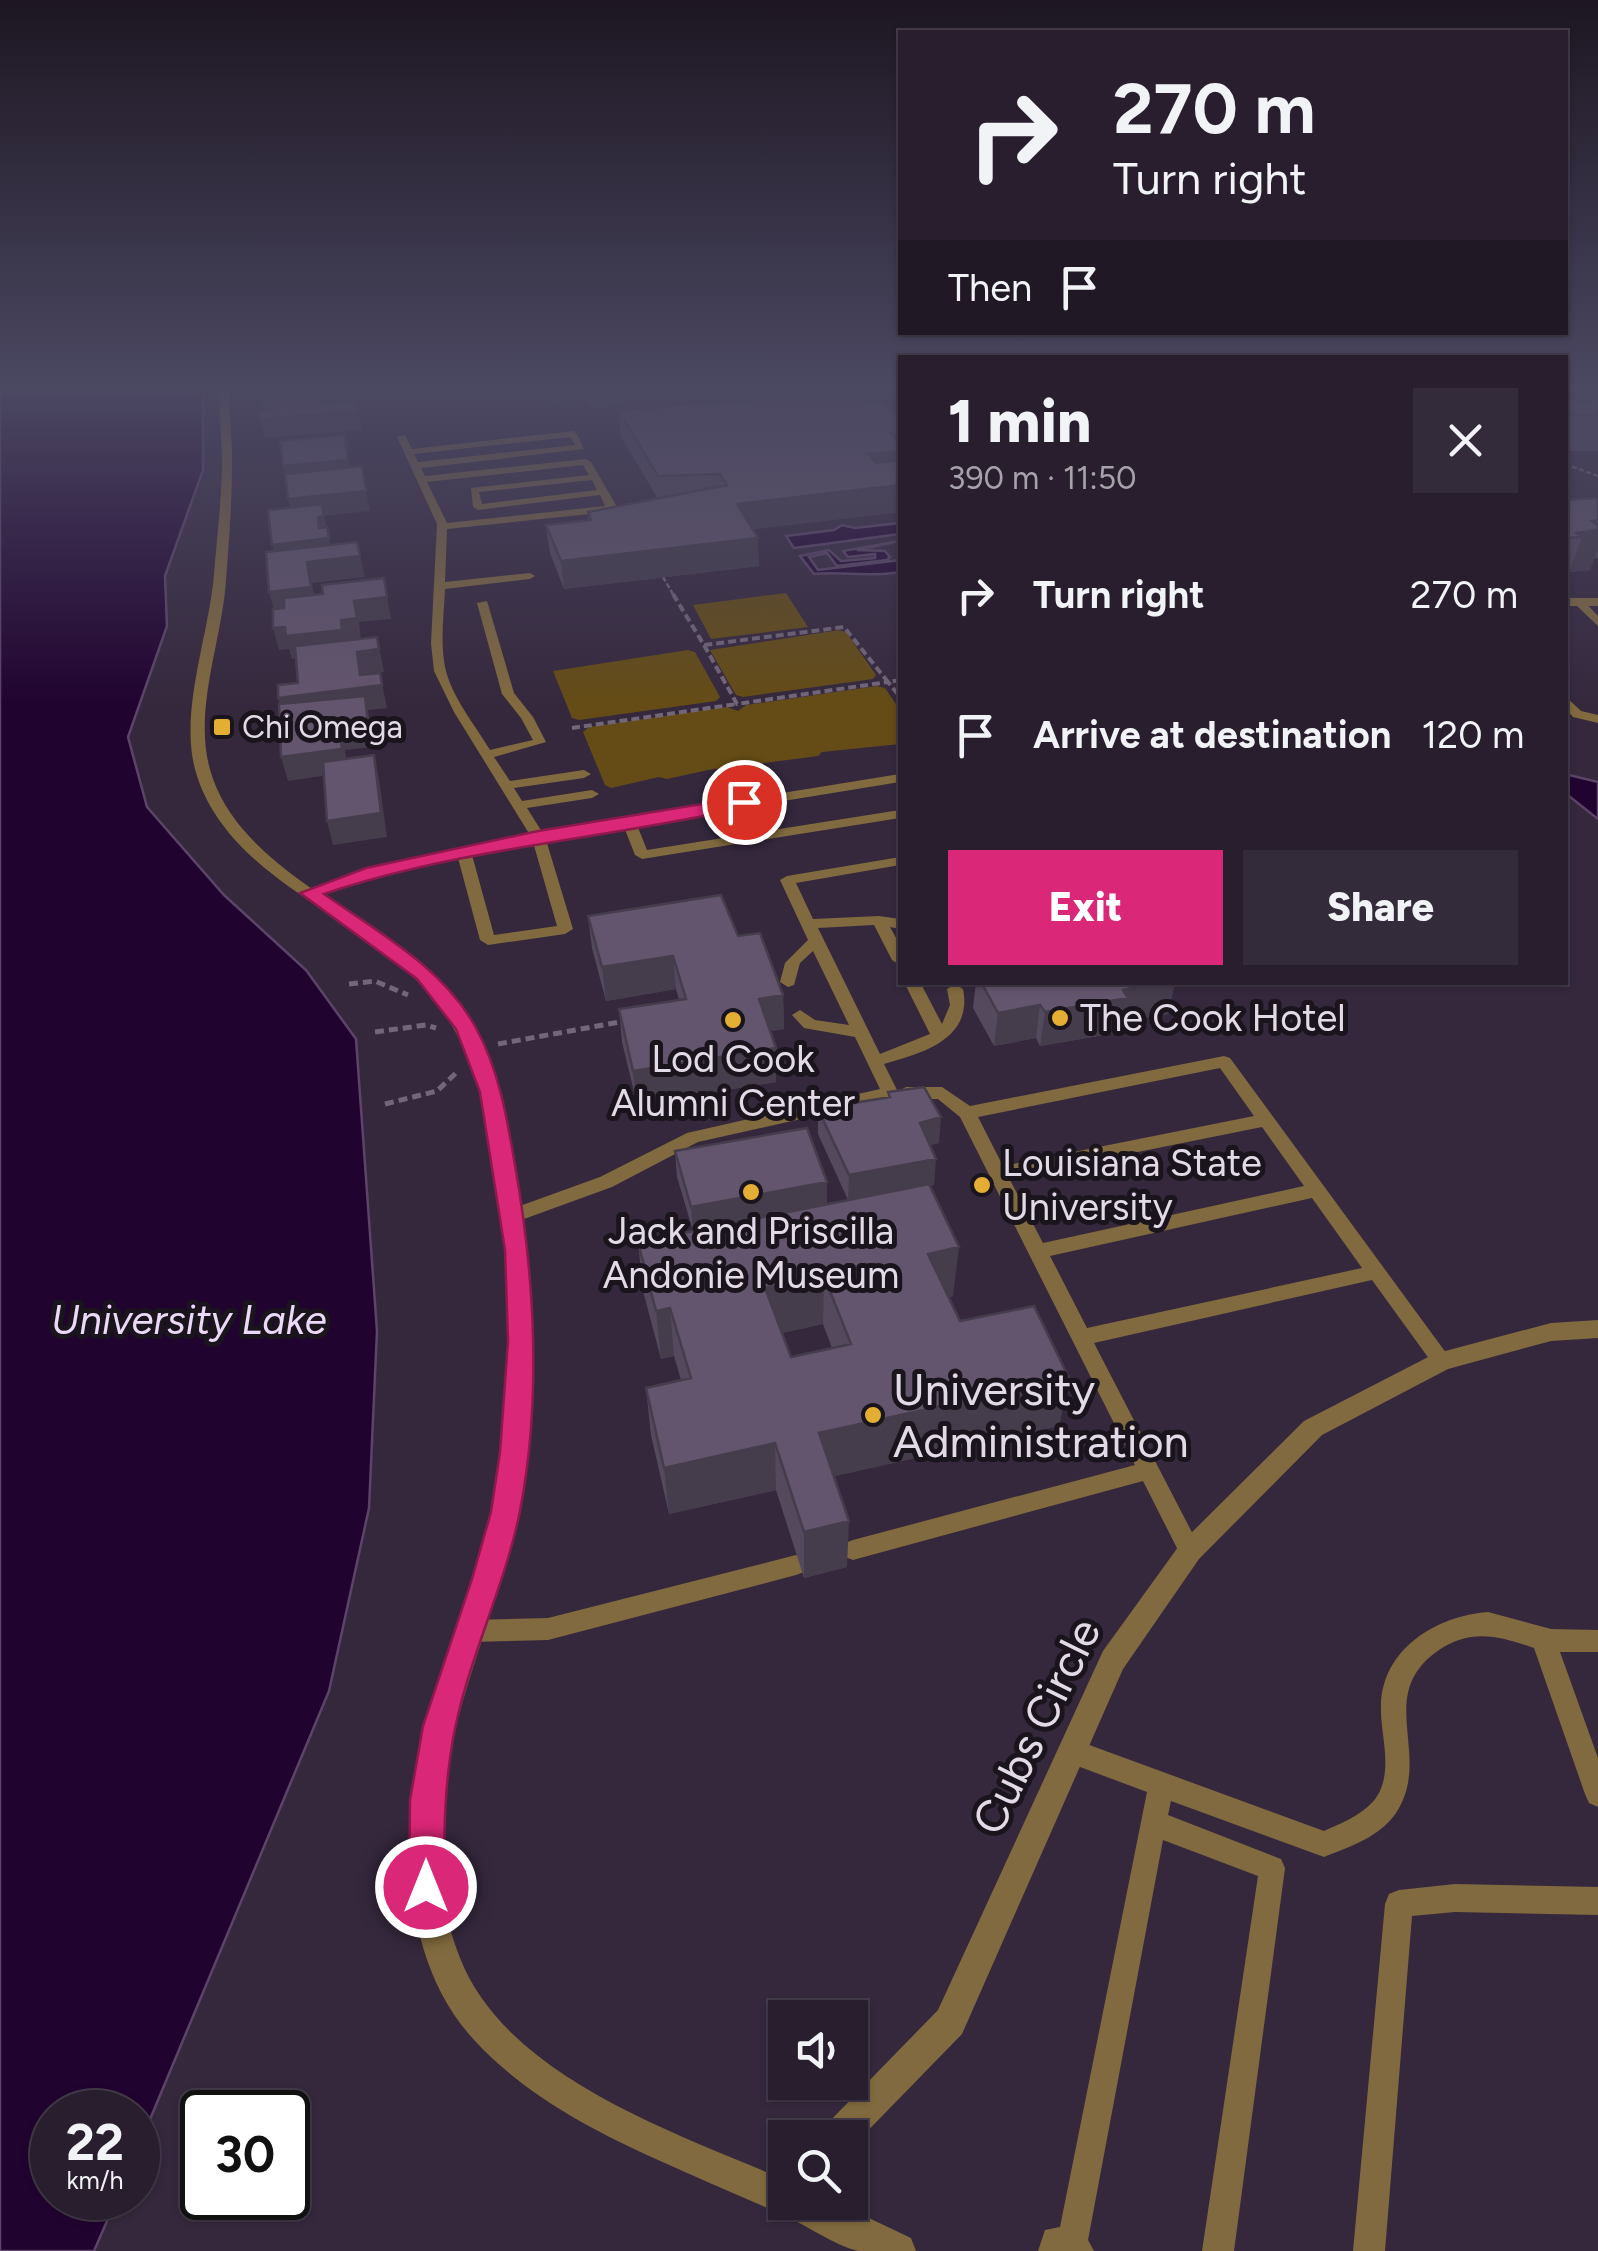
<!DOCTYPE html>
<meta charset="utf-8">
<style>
:root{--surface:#281e2e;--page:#342b3a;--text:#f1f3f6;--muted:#a5a2aa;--line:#443c4a;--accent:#db2777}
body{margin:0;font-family:Figtree,sans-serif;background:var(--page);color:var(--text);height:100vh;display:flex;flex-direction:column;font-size:38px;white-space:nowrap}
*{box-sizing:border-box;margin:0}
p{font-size:32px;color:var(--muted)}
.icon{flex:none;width:55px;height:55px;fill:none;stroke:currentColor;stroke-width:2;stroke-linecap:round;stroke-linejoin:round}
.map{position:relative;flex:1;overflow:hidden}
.details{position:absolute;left:898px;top:355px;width:670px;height:630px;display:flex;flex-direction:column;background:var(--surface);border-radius:0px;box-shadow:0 2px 8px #0004,0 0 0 2px var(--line)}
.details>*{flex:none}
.top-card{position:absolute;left:898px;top:30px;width:670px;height:305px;border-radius:0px;box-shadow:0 2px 8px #0004,0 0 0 2px var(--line);background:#281e2e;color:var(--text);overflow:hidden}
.buttons{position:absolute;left:768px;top:2000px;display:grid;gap:20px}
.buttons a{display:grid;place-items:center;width:100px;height:100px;border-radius:0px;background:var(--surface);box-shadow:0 2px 8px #0004,0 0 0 2px var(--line);font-size:50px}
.speed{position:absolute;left:30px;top:2090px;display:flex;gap:20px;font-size:50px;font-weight:700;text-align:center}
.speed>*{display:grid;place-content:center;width:130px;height:130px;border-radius:50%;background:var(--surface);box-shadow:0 2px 8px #0004,0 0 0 2px var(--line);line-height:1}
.speed small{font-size:25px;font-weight:400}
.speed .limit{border:5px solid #111;border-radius:15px;background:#fff;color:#111}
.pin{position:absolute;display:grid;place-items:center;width:85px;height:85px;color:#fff;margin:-42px;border:5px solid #fff;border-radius:50%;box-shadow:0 2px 10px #0007}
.me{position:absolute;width:110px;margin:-55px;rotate:0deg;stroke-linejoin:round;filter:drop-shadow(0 0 8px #0008)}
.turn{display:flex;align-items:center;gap:35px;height:210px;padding:0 50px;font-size:45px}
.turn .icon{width:130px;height:130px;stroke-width:2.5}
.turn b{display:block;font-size:70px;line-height:85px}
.then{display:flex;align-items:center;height:95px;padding:0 50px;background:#0003;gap:20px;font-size:38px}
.round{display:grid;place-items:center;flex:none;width:105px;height:105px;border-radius:0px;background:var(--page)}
.headline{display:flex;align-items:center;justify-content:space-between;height:170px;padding:0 50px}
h1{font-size:60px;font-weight:800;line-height:75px}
.button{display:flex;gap:20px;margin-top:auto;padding:20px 50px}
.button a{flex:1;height:115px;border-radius:0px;background:var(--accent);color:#fff;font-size:40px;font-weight:800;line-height:115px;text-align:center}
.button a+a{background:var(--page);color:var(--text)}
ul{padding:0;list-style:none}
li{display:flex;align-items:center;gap:30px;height:140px;padding:0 50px}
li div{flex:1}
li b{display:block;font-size:38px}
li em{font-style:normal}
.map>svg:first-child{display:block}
.green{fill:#654c16}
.water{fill:#210330;stroke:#5b4467;stroke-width:2.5}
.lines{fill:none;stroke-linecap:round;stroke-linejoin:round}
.path-far2{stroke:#726679;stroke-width:2.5;stroke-dasharray:5 2.5;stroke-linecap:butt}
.path-far1{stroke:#726679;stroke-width:4;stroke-dasharray:8 4;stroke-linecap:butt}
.path{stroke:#726679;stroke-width:5;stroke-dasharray:9 5;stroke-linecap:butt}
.service{fill:#816a3f;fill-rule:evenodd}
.minor{fill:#816a3f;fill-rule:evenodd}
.wall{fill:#55495e;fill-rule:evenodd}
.shaded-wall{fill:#453c4c}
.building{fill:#63556d;stroke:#453c4c;stroke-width:2.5;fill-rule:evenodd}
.route{fill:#db2777;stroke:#8e194d;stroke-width:2.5}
.poi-dot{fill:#e4ae35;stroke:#1a141d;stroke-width:4}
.labels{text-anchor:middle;stroke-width:10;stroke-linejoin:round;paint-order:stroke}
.far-poi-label{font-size:32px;fill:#e3dae8;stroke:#1a141d;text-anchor:start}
.poi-label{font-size:38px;fill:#e3dae8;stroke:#1a141d;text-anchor:start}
.water-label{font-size:40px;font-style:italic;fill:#ecd9f8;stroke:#1a141d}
.near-poi-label{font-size:45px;fill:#e3dae8;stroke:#1a141d;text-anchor:start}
.near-street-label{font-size:45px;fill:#e3dae8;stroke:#1a141d}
</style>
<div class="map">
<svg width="1598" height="2251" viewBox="0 0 1598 2251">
<rect width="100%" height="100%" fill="#35283d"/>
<path class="green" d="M786 593 808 627 711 639 693 605Z
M839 630 846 632 876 675 873 679 743 697 736 695 710 650Z
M688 650 695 652 720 697 716 701 579 720 572 718 553 671Z
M877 686 885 688 900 710V744L822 752 818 756 708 770 667 779 659 777 611 788 605 785 583 732 589 727 727 707 738 711 746 705Z"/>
<path class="water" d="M0 389H203V470L165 576 167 626 128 737 147 807 224 895 306 970 356 1039 377 1331 369 1508 329 1691 138 2148V2112H52V2198H117L94 2251H0Z
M900 523V534L802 547 794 548 786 536 834 530 842 525 855 528Z
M900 541 857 550 885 551 890 557 887 560 837 566 827 553 809 557 818 570 900 560V572C867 578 845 571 814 574L800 556 829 550 841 561 875 558V554L848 557 843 551Z
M1565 774 1598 782V819L1565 793Z"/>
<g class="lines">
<path class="path-far2" d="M1565 464 1598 476
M663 577 674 596"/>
<path class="path-far1" d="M673 594 704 645 844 627 888 682 900 680
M704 645 737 704 888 682 900 697
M572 728 737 704"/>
<path class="path" d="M349 984 375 981 408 995
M375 1032 426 1025 436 1028
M498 1044 625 1021
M385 1104 437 1091 456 1073"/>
<path class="service" d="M573 431 577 434 584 449 421 468 425 476 586 459 591 462 616 505 609 512 447 529 445 582 530 573 535 576 530 579 445 589C444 614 440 641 445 667 451 696 475 725 490 750L533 740 521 718 502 694 477 603 487 601 514 693 533 717 546 742 494 757 510 781 584 770 591 774 584 778 514 788 522 801 592 790 599 794 592 798 527 808 542 832 900 774V782L637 825 647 850 900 810V818L642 859 635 855 624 827 546 840 573 929 565 934 488 945 480 940 458 858 370 878 315 896H305V890L366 870 530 835 454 712 434 671 431 643 437 524 397 437 405 435 412 449ZM570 437 575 445 418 462 414 454ZM583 465 589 475 471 488 473 507 478 510 600 495 605 506 447 523 427 482ZM592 480 597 490 482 504 479 492ZM533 842 557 926 494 935 472 855Z
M1575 600H1583L1598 616V626L1575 604Z
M1565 696 1581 711 1598 715V723L1573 717 1565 708Z
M900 857V865L796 883 813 919 879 916 900 919V929L890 927 900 945V965L892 960 874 925 818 928 880 1054 930 1034 904 982H920L942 1024 950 1005 947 989 955 984 963 989C973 1039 923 1053 884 1064L898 1092 906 1087H942L970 1106 1224 1056 1230 1058 1452 1361 1449 1367 1442 1369 1435 1367 1372 1280 1094 1343 1198 1544 1201 1551 1198 1558 1190 1561 1182 1558 1143 1481 853 1560 845 1557 842 1550 845 1543 853 1540 1135 1465 960 1117 938 1099H906L898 1094 890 1099 698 1142 612 1187 513 1223 506 1221 504 1216 506 1211 600 1177 687 1133 880 1089 855 1037 804 1028 792 1015 800 1010 815 1020 849 1025 813 951 800 963 794 985 788 987 780 982 785 963 808 940 780 880 787 876ZM1220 1068 1254 1116 1003 1166 978 1117ZM1262 1127 1304 1186 1043 1243 1009 1178ZM1312 1198 1362 1268 1087 1328 1050 1256Z
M796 1555 804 1558 807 1565 804 1572 796 1575 548 1640 469 1642 461 1639 457 1631 461 1623 469 1620 548 1618Z
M1488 1612 1551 1629 1598 1630V1652H1560L1598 1758V1807L1589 1803 1585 1794 1534 1648C1500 1636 1471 1628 1439 1650 1373 1695 1434 1755 1396 1813 1380 1837 1349 1847 1324 1857L1171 1801 1168 1815 1281 1859 1285 1868 1234 2251H1202L1258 1876 1163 1840 1088 2240 1094 2251H1038L1045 2230 1060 2227 1147 1792 1064 1761 1060 1752 1064 1743 1073 1739 1324 1831C1344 1822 1370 1812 1380 1791 1392 1764 1380 1733 1381 1706 1382 1649 1436 1616 1488 1612Z
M1455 1884 1598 1887V1915L1455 1912 1412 1916 1385 2251H1353L1385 1904 1389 1894 1399 1890Z"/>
<path class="minor" d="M220 389H230C228 414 233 439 232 464 232 502 229 542 226 580 222 644 190 716 213 779 250 880 388 917 453 999 503 1062 515 1152 525 1229 539 1328 536 1438 513 1535 479 1676 401 1809 460 1958 507 2078 677 2133 785 2180V2202H835L911 2238 916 2251C898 2251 875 2251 858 2251 834 2245 808 2226 785 2216 743 2197 700 2179 658 2160 592 2130 525 2095 475 2041 398 1958 400 1826 426 1723 444 1652 477 1585 492 1513 521 1379 514 1233 481 1100 471 1059 454 1020 424 988 357 914 234 881 198 779 176 718 209 638 214 574 217 536 222 497 222 459 222 435 218 413 220 389Z
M1565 598H1598V606H1565Z
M1598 1320V1338L1551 1341 1448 1369 1322 1435 1199 1559 1123 1669 962 2034 850 2149V2138H820L825 2126 938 2010 1103 1651 1181 1543 1304 1421 1434 1354 1551 1323Z"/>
</g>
<path class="wall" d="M548 389H625L626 394H623L624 404 592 408 586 398 555 402Z
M769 393H807L869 403 900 419V512L753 529 759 566 564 589 550 553 546 525 588 520V512L658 499 621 436 619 411 769 399Z
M1598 400V451H1565V401Z
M1598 498V558L1594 559 1590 570 1569 572 1567 577H1565V500Z
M588 916 738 936 783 995 784 1029 770 1031 776 1048V1082L637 1104 622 1042 619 1009 679 1000 676 989 606 1001 592 948Z
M976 982H1175L1168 1014 1123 1022 1122 1032 1040 1046 1036 1038 994 1046 973 1008Z
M888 1092 939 1143 930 1145 934 1185 929 1186 953 1296 949 1297 960 1321 1069 1378 1059 1426 834 1476 847 1567 804 1578 776 1490 669 1514 651 1435 646 1388 681 1380 674 1356 661 1359 643 1291 638 1242 693 1231 677 1177 675 1151 827 1204 848 1200 818 1134V1109L888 1097ZM823 1324 832 1348 791 1357 782 1333Z"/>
<path class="shaded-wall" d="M310 389H342L347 412 358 411 362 430 265 438 260 419 263 413 259 394Z
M554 389H585L586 398 555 402Z
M590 389H625L626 394H623L624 404 592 408Z
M646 389H707V391L647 397Z
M900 432V477L868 480V454L890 433Z
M344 435 352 480 287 486 283 466Z
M900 485V512L738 531 737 504Z
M366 491 370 511 324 516 334 559 360 556 365 577 312 583 316 608 275 613 269 592 277 566 272 545 293 519 288 499Z
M1598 530V549L1590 570 1569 572 1582 537 1576 533Z
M758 538 759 566 564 589 561 561Z
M384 578 391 619 359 622 361 640 348 652 292 659 289 649 279 650 273 628 341 620 354 601Z
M377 637 384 672 362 674 380 673 387 708 368 710 373 747 345 750 348 772 288 781 281 757 285 721 278 698 357 652Z
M374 755 379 779 387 837 333 845 327 821Z
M673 956 676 989 606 1001 602 967Z
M1164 982H1175L1168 1014 1123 1022 1122 1032 1040 1046 1045 1012 1123 990Z
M783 995 784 1029 759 1033V999Z
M1040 1005 1036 1038 994 1046 998 1013Z
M776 1048V1082L637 1104 633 1071Z
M941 1117 939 1143 918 1148 920 1123Z
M936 1159 934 1185 848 1201 849 1175Z
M827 1182V1207L693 1232 691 1207Z
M959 1247 953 1296 924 1302 928 1254Z
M824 1276 823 1324 766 1336 765 1288Z
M670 1308 674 1356 661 1359 656 1311Z
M1069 1378 1059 1426 818 1480 819 1433Z
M775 1443 776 1490 669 1514 664 1468Z
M849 1521 847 1567 804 1578V1532Z"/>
<path class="building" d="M258 389H310L259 394Z
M838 389H856L869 403 882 401 900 419V432L890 433 900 444V451L868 454 876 463 900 460V485L737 504 758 538 561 561 546 525 591 520 588 512 727 485 720 474 658 476 619 411 774 398 769 393 805 390 807 393Z
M342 391 344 399 321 401 322 405 356 402 358 411 260 419V412L272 411 271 397Z
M1598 400V415L1565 414V401Z
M344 435 348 460 283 466 280 441Z
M362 466 366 491 288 499 285 474Z
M1598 498V520L1592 521 1598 525V530L1576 533 1582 537 1565 538V500Z
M322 504 324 516 318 517 319 528 327 527 329 538 272 545 268 510Z
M357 542 360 556 307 562 311 587 269 592 266 552Z
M384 578 387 597 354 601 357 618 341 620 342 630 286 636 285 627 273 628V609L284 608V598L323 594 322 585Z
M377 637 379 649 357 652 360 675 380 673 382 685 278 698V685L298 683 295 646Z
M365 696 368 723 339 727 342 749 281 757 279 704Z
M374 755 381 813 327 821 323 762Z
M721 895 738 936 760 933 783 995 759 999 776 1048 633 1071 619 1009 686 999 673 956 602 967 588 916Z
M981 982H1164L1123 990 1128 998 1045 1012 1040 1005 998 1013Z
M924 1087 941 1117 920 1123 936 1159 849 1175 818 1109 890 1097 888 1092Z
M807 1128 827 1182 691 1207 675 1151Z
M929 1184 959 1247 928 1254 960 1321 1034 1306 1069 1378 819 1433 849 1521 804 1532 775 1443 664 1468 646 1388 691 1378 670 1308 656 1311 638 1242ZM824 1276 851 1344 791 1357 765 1288Z"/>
<linearGradient id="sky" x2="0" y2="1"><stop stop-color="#1d1622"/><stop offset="0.55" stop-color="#4b4862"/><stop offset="1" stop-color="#4b4862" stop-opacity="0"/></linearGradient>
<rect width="1598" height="705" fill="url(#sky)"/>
<path class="route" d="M744 797 753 802 751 806C609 839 463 847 324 894 378 932 444 968 476 1028 499 1070 507 1118 515 1165 535 1279 542 1397 520 1511 505 1586 470 1655 455 1729 444 1782 444 1834 444 1887L439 1899 426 1904 414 1899 409 1887 410 1800 423 1726 472 1579 491 1512 500 1452 508 1341 505 1250 480 1092 456 1029 417 979 300 893 366 868 538 831Z"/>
<g class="poi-dot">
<rect x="212" y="717" width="20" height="20" rx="5"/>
<circle cx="1060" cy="1018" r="10"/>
<circle cx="733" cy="1020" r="10"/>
<circle cx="982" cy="1185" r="10"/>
<circle cx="751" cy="1192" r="10"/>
<circle cx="873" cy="1415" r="10"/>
</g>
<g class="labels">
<g class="far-poi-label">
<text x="242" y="738">Chi Omega</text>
</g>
<g class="poi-label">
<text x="1080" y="1031">The Cook Hotel</text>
<text x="733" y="1072" text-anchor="middle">Lod Cook<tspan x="733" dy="44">Alumni Center</tspan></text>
<text x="1002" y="1176">Louisiana State<tspan x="1002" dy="44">University</tspan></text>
<text x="751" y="1244" text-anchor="middle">Jack and Priscilla<tspan x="751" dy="44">Andonie Museum</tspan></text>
</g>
<g class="water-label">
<text x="189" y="1334">University Lake</text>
</g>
<g class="near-poi-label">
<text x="893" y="1405">University<tspan x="893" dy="52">Administration</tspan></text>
</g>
<g class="near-street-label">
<text transform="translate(1036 1726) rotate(-64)" y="16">Cubs Circle</text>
</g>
</g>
</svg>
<div class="buttons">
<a><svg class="icon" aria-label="sound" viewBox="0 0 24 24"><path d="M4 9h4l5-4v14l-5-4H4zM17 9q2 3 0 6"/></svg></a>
<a><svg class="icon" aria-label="search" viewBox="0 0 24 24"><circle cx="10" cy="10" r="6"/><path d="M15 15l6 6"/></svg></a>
</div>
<div class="speed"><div>22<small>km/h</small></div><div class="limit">30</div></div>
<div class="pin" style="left:744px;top:802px;background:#d93025"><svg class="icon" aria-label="arrive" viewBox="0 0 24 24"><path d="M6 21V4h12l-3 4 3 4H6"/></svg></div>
<svg class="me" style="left:426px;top:1887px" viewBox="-20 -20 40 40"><circle r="17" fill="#db2777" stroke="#fff" stroke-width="3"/><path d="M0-11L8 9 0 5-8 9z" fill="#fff"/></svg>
<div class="top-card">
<div class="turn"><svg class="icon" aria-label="right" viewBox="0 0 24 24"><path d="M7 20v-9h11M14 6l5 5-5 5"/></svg><div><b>270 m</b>Turn right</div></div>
<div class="then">Then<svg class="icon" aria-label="arrive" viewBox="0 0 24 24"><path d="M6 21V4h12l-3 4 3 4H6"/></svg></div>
</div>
<section class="details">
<div class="headline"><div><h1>1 min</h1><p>390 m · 11:50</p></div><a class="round"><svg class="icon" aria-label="close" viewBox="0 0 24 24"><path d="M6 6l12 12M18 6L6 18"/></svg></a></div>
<ul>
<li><svg class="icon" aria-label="right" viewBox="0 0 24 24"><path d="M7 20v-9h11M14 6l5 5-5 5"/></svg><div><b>Turn right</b></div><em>270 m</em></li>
<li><svg class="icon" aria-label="arrive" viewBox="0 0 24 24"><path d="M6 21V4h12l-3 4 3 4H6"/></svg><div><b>Arrive at destination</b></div><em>120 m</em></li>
</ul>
<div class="button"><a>Exit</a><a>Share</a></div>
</section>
</div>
